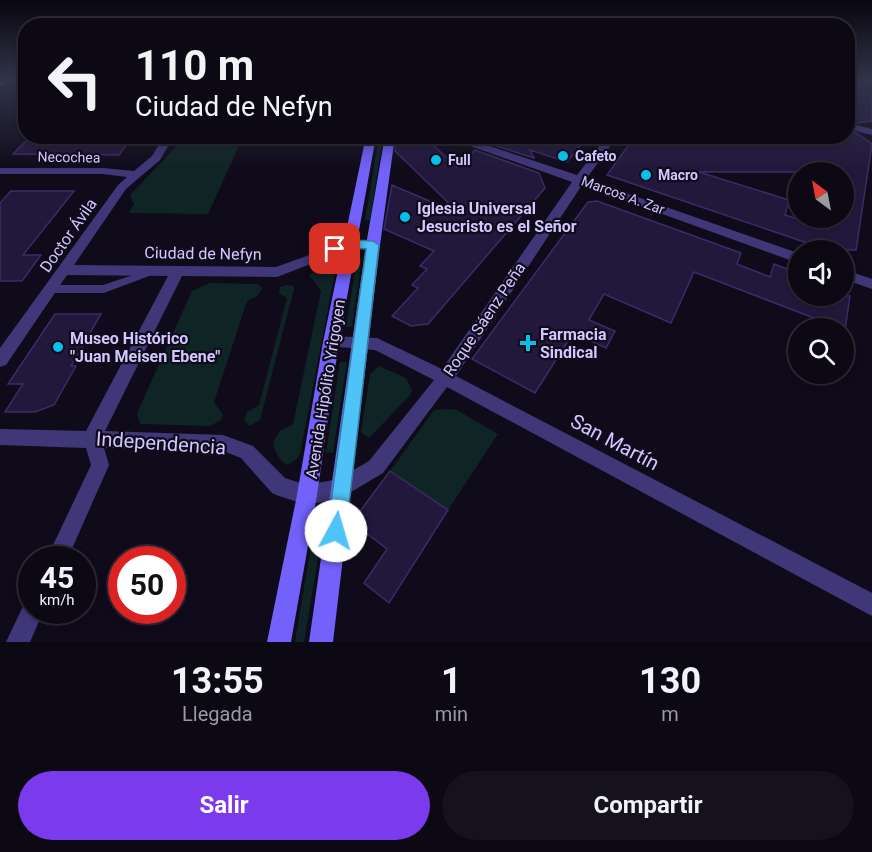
<!DOCTYPE html>
<html lang="es">
<meta charset="utf-8">
<style>
:root{--surface:#0c0814;--page:#15111d;--text:#f1f3f6;--muted:#9a9aa0;--line:#2c2934;--accent:#7c3aed}
body{margin:0;font-family:Roboto,sans-serif;background:var(--page);color:var(--text);height:100vh;display:flex;flex-direction:column;font-size:22px;white-space:nowrap}
*{box-sizing:border-box;margin:0}
p{font-size:20px;color:var(--muted)}
.icon{flex:none;width:33px;height:33px;fill:none;stroke:currentColor;stroke-width:2;stroke-linecap:round;stroke-linejoin:round}
.map{position:relative;height:642px;overflow:hidden}
.drawer{display:flex;flex-direction:column;background:var(--surface);flex:1}
.drawer>*{flex:none}
.top-card{position:absolute;left:18px;top:18px;width:837px;height:126px;border-radius:24px;box-shadow:0 3px 9px #0003,0 0 0 2px var(--line);background:#0c0814;color:var(--text);overflow:hidden}
.needle{width:39px;rotate:328deg}
.tools{position:absolute;left:788px;top:162px;display:grid;gap:12px}
.tools a{display:grid;place-items:center;width:66px;height:66px;border-radius:50%;background:var(--surface);box-shadow:0 3px 9px #0003,0 0 0 2px var(--line);font-size:30px}
.speed{position:absolute;left:18px;top:546px;display:flex;gap:12px;font-size:30px;font-weight:700;text-align:center}
.speed>*{display:grid;place-content:center;width:78px;height:78px;border-radius:50%;background:var(--surface);box-shadow:0 3px 9px #0003,0 0 0 2px var(--line);line-height:1}
.speed small{font-size:15px;font-weight:400}
.speed .limit{border:9px solid #d22;background:#fff;color:#111}
.pin{position:absolute;display:grid;place-items:center;width:51px;height:51px;color:#fff;margin:-26px;border-radius:12px;box-shadow:0 3px 9px #0006}
.me{position:absolute;width:66px;margin:-33px;rotate:6deg;stroke-linejoin:round;filter:drop-shadow(0 0 4px #0008)}
.turn{display:flex;align-items:center;gap:21px;height:126px;padding:0 18px;font-size:27px}
.turn .icon{width:78px;height:78px;stroke-width:2.5}
.turn b{display:block;font-size:42px;line-height:51px}
.eta{display:flex;justify-content:space-evenly;align-items:center;height:102px;text-align:center}
.eta b{font-size:36px;font-weight:700;line-height:42px}
.cta{display:flex;gap:12px;margin-top:auto;padding:12px 18px}
.cta a{flex:1;height:69px;border-radius:36px;background:var(--accent);color:#fff;font-size:24px;font-weight:700;line-height:69px;text-align:center}
.cta a+a{background:var(--page);color:var(--text)}
.map>svg:first-child{display:block}
.green{fill:#0f2425}
.building{fill:#22183c;stroke:#3c2b67;stroke-width:1.5;fill-rule:evenodd}
.lines{fill:none;stroke-linecap:round;stroke-linejoin:round}
.lane{fill:#403779;fill-rule:evenodd}
.street{fill:#403779;fill-rule:evenodd}
.secondary{fill:#7261fb;fill-rule:evenodd}
.route{fill:#4fc3f7;stroke:#337fa1;stroke-width:1.5}
.poi-dot{fill:#06c0eb;stroke:#100b1b;stroke-width:2}
.labels{text-anchor:middle;stroke-width:4.5;stroke-linejoin:round;paint-order:stroke}
.far-poi-label{font-size:14px;font-weight:bold;fill:#d2c7fe;stroke:#100b1b;text-anchor:start}
.far-street-label{font-size:14px;fill:#d2c7fe;stroke:#100b1b}
.poi-label{font-size:16px;font-weight:bold;fill:#d2c7fe;stroke:#100b1b;text-anchor:start}
.street-label{font-size:16px;fill:#d2c7fe;stroke:#100b1b}
.near-street-label{font-size:20px;fill:#d2c7fe;stroke:#100b1b}
</style>
<div class="map">
<svg width="872" height="642" viewBox="0 0 872 642">
<rect width="100%" height="100%" fill="#100b1b"/>
<path class="green" d="M181 137H243L208 214 129 213 134 204 130 195 173 150Z
M379 137H383L370 220H365Z
M357 258H362L352 327H346Z
M328 263 336 267 300 454 296 460 287 465C279 461 275 451 273 442L280 431 293 424 321 291 309 275 319 267Z
M210 283 258 284 262 289 257 296 247 301 214 402 223 415 221 420 210 426 140 424 137 413 192 291Z
M286 285 294 286V289L260 420 249 426 244 420 247 412 259 405 287 298 279 293 280 287Z
M340 362H347L333 453 326 452Z
M379 366 406 378 412 390 410 395 369 438 361 432 370 374Z
M455 409 498 434 448 510 390 471 434 410Z
M311 546 320 547 304 642H295Z"/>
<path class="building" d="M848 80H872V121L857 123 848 121Z
M848 131 856 133 872 144 856 250H828L607 175 635 136H848ZM699 172H843V218H832L829 229 785 215 789 200Z
M31 136H133L119 155 13 154Z
M416 136H423L457 167 475 150 539 173 545 188 428 324 411 326 392 316 418 288 412 285 427 269 420 266 434 251 384 229 392 185 460 214 395 151 396 143Z
M490 136H588L567 162 530 150 534 158 484 142Z
M11 191H74L23 255H41L22 281H0V203Z
M597 201 741 253 737 264 770 277 774 264 798 273V296H850L845 330 694 272 671 323 604 294 589 320 615 331 606 348 573 333 535 393 472 359 588 202Z
M55 314H101L71 366H76L54 405 35 412H5L23 384H8Z
M390 471 448 510 389 603 364 583 387 549 352 522Z"/>
<g class="lines">
<path class="lane" d="M154 268 159 271 157 273 104 293H51L46 289 51 285H103Z"/>
<path class="street" d="M848 123 872 129V135L848 129Z
M164 136H174L160 160 126 189 74 265 276 267 351 240 373 241 380 245 373 249 352 248 277 277 182 276 105 431 223 435 253 446 285 478 307 485 338 479 369 461 434 380 375 350 326 346 323 342 326 338 331 336 377 338 442 369 572 182 442 136H459L577 175 607 136H618L586 179 798 253V263L582 185 456 376 872 593V616L447 387 383 473 341 498 307 505 279 496 272 493 241 458 223 451 104 448 109 465 67 560H46L91 465 86 448 0 445V429L86 431 168 276 67 275 6 365 0 367V348L118 185 127 177 103 174H0V168H103L134 171 152 156Z
M843 269 872 279V289L843 279Z
M32 599V610H44L30 642H6L25 602Z"/>
<path class="secondary" d="M0 80H10L0 87Z
M366 136H376L339 342 317 495 291 642H267L297 495 323 342Z
M385 136H395L380 245 333 642H309L366 245Z"/>
</g>
<linearGradient id="sky" x2="0" y2="1"><stop stop-color="#09060f"/><stop offset="0.47" stop-color="#31344a"/><stop offset="1" stop-color="#31344a" stop-opacity="0"/></linearGradient>
<rect width="872" height="169" fill="url(#sky)"/>
<path class="route" d="M351 240 373 241 379 245 346 531 343 537 336 540 330 537 327 531 366 249 351 248 335 253 329 249 331 246Z"/>
<g class="poi-dot">
<circle cx="563" cy="156" r="6"/>
<circle cx="436" cy="160" r="6"/>
<circle cx="646" cy="175" r="6"/>
<circle cx="405" cy="217" r="6"/>
<path d="M525 334h6v6h6v6h-6v6h-6v-6h-6v-6h6z"/>
<circle cx="58" cy="347" r="6"/>
</g>
<g class="labels">
<g class="far-poi-label">
<text x="575" y="161">Cafeto</text>
<text x="448" y="165">Full</text>
<text x="658" y="180">Macro</text>
</g>
<g class="far-street-label">
<text transform="translate(69 157) rotate(1)" y="5">Necochea</text>
<text transform="translate(623 195) rotate(20)" y="5">Marcos A. Zar</text>
</g>
<g class="poi-label">
<text x="417" y="214">Iglesia Universal<tspan x="417" dy="18">Jesucristo es el Señor</tspan></text>
<text x="540" y="340">Farmacia<tspan x="540" dy="18">Sindical</tspan></text>
<text x="70" y="344">Museo Histórico<tspan x="70" dy="18">"Juan Meisen Ebene"</tspan></text>
</g>
<g class="street-label">
<text transform="translate(68 235) rotate(-55)" y="6">Doctor Ávila</text>
<text transform="translate(203 253) rotate(1)" y="6">Ciudad de Nefyn</text>
<text transform="translate(484 319) rotate(-56)" y="6">Roque Sáenz Peña</text>
<text transform="translate(325 389) rotate(-81)" y="6">Avenida Hipólito Yrigoyen</text>
</g>
<g class="near-street-label">
<text transform="translate(615 442) rotate(28)" y="7">San Martín</text>
<text transform="translate(161 443) rotate(4)" y="7">Independencia</text>
</g>
</g>
</svg>
<div class="tools">
<a><svg class="needle" viewBox="-14 -14 28 28"><path d="M0-13l5 13h-10z" fill="#e53935"/><path d="M0 13l5-13h-10z" fill="#9a9aa0"/></svg></a>
<a><svg class="icon" aria-label="sound" viewBox="0 0 24 24"><path d="M4 9h4l5-4v14l-5-4H4zM17 9q2 3 0 6"/></svg></a>
<a><svg class="icon" aria-label="search" viewBox="0 0 24 24"><circle cx="10" cy="10" r="6"/><path d="M15 15l6 6"/></svg></a>
</div>
<div class="speed"><div>45<small>km/h</small></div><div class="limit">50</div></div>
<div class="pin" style="left:335px;top:249px;background:#d93025"><svg class="icon" aria-label="arrive" viewBox="0 0 24 24"><path d="M6 21V4h12l-3 4 3 4H6"/></svg></div>
<svg class="me" style="left:336px;top:531px" viewBox="-20 -20 40 40"><circle r="19" fill="#fff"/><path d="M0-13L10 11 0 6-10 11z" fill="#4fc3f7"/></svg>
<div class="top-card">
<div class="turn"><svg class="icon" aria-label="left" viewBox="0 0 24 24"><path d="M17 20v-9H6M10 6l-5 5 5 5"/></svg><div><b>110 m</b>Ciudad de Nefyn</div></div>
</div>
</div>
<section class="drawer">
<div class="eta">
<div><b>13:55</b><p>Llegada</p></div>
<div><b>1</b><p>min</p></div>
<div><b>130</b><p>m</p></div>
</div>
<div class="cta"><a>Salir</a><a>Compartir</a></div>
</section>
